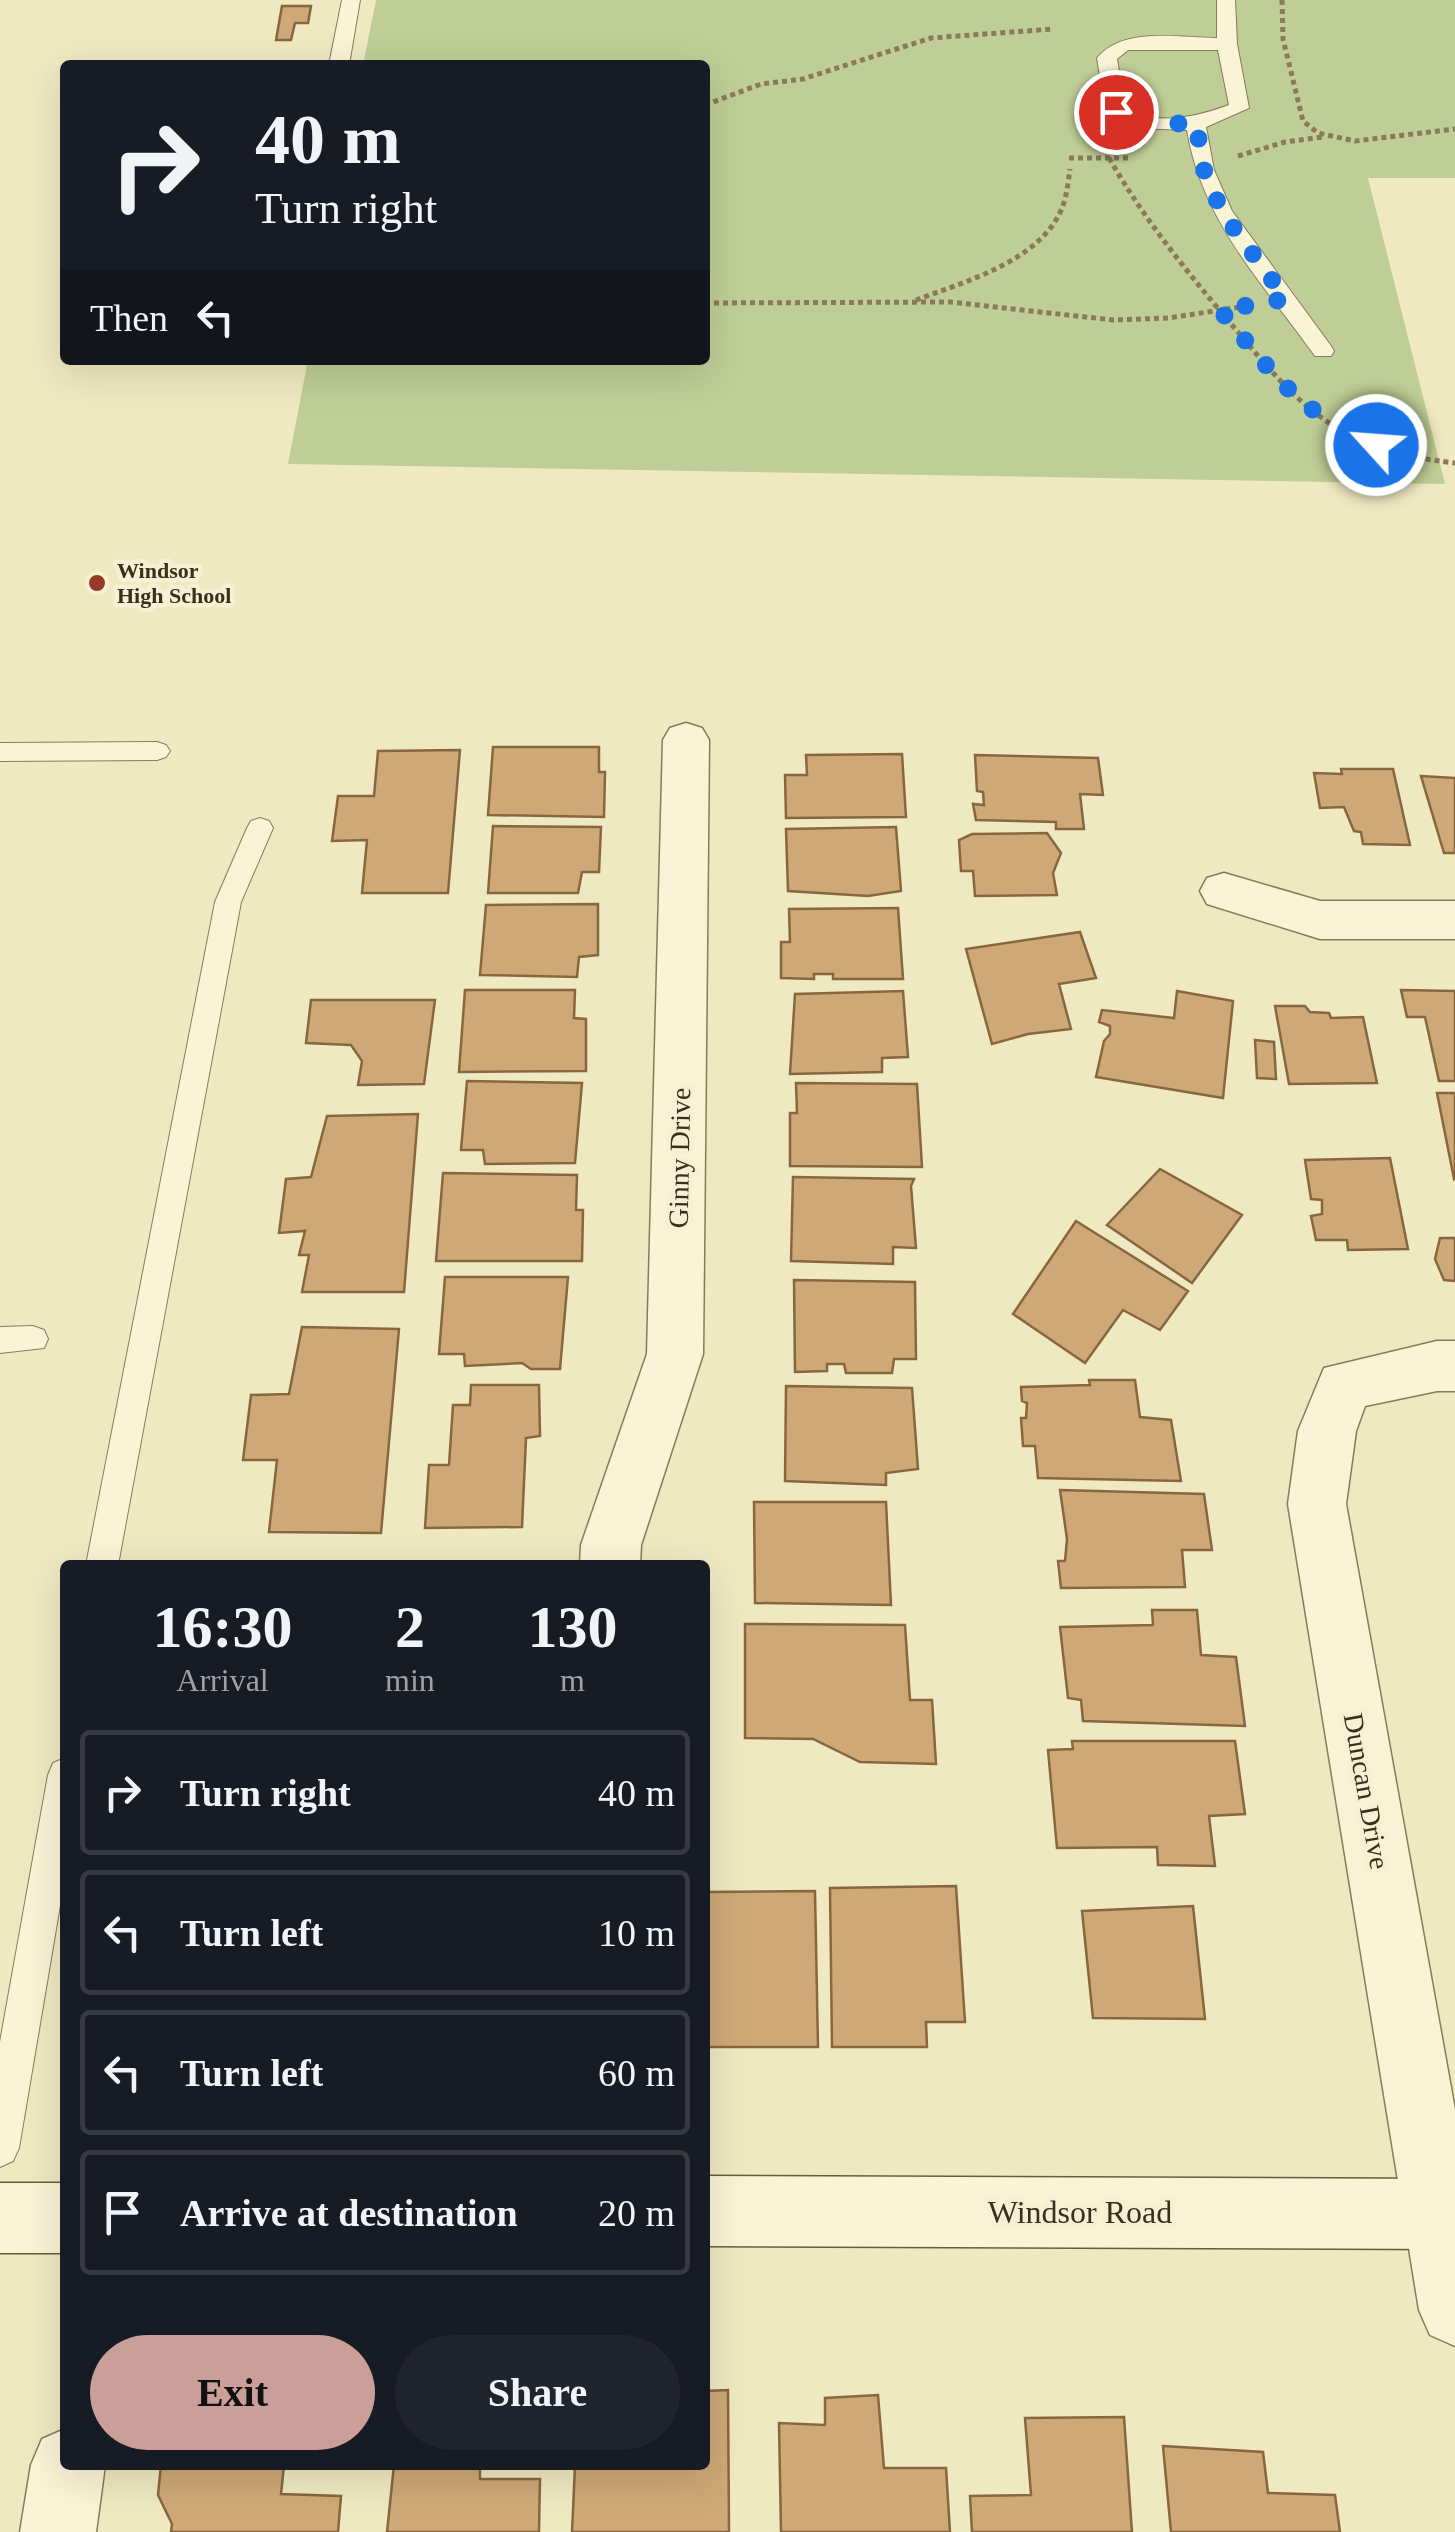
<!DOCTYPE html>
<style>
:root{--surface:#171b24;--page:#20242c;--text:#f1f3f6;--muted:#9ea1a6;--line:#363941;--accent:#ca9f99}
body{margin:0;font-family:Georgia,serif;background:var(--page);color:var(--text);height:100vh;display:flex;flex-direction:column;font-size:38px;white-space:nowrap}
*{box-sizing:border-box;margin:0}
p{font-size:32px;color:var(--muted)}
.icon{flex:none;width:55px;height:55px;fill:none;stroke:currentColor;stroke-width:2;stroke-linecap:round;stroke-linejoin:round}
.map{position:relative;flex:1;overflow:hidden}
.drawer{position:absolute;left:60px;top:1560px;width:650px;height:910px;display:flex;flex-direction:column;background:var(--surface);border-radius:10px;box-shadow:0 10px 40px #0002}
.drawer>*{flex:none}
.guide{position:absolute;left:60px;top:60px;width:650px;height:305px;border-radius:10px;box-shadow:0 10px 40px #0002;background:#171b24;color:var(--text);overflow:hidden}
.pin{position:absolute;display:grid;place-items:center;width:85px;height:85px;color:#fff;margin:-42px;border:5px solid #fff;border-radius:50%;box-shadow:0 2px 10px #0007}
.me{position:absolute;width:110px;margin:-55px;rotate:296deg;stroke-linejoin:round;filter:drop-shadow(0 0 8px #0008)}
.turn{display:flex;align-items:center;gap:35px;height:210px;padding:0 30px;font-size:45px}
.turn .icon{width:130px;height:130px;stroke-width:2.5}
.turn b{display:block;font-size:70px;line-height:85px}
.then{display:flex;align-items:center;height:95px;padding:0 30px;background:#0003;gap:20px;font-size:38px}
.eta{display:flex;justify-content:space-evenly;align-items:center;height:170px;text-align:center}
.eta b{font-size:60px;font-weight:600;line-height:70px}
.action{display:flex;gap:20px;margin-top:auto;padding:20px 30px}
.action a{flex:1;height:115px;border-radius:60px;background:var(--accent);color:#111;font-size:40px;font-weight:600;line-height:115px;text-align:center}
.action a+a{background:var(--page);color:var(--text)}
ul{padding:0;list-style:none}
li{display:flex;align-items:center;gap:30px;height:125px;margin:0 20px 15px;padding:0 10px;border:5px solid var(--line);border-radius:10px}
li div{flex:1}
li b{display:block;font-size:38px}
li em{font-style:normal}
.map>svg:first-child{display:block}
.green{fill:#bfce96}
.building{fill:#cea977;stroke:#89673e;stroke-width:2.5}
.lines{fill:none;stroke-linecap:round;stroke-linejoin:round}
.service-casing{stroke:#8a7a59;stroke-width:2}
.minor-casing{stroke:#8a7a59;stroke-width:3}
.secondary-casing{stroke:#6b5b3c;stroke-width:3}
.path{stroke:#8a7a59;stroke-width:5;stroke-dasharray:5 4;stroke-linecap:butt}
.service{fill:#faf4d6;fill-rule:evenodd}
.minor{fill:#faf4d6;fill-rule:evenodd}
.secondary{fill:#faf4d6;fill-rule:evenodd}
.route{stroke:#1a73e8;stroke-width:18;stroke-dasharray:0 32.4}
.poi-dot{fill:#9a3827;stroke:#f6f1d2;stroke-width:4}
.labels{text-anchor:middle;stroke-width:9;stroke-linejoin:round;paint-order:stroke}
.far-poi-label{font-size:22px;font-weight:bold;fill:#392f1d;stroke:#f6f1d2;text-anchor:start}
.street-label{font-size:28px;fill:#392f1d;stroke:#f6f1d2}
.near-street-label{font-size:32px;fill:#392f1d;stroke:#f6f1d2}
</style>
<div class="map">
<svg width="1455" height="2532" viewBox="0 0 1455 2532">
<rect width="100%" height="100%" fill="#efe9c2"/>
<path class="green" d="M376 0H1455V178H1368L1445 484 288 464 308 360H705V65H363Z"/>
<path class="building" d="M282 6H311L308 23H295L291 40H276Z
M493 747H599V772H605L604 817 488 815Z
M460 750 448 893H362L367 840 332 841 338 796H374L378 751Z
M902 754 906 817 786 818 785 775H807L806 755Z
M975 755 1098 758 1103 795 1080 794 1084 829H1056V822L976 820 973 804 984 805 983 792 977 791Z
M1341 769H1393L1410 845 1363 844 1361 832 1354 831 1344 807 1320 808 1314 773 1342 774Z
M1421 776 1455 778V853H1444Z
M493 826 601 827 599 872H582L578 893H488Z
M896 827 901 891 868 896 788 891 786 829Z
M1047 833 1061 853 1053 873 1057 895 975 896 973 871H961L959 840 972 834Z
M598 904V955L579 957 577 977 480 975 486 905Z
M898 908 903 979H833V974H814V979L781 978V942H790L789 909Z
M1080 932 1096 978 1059 984 1071 1029 1028 1034 992 1044 966 949Z
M465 990H575L574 1018 586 1019V1071L459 1072Z
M1401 990 1455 991V1081H1439L1425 1017H1407Z
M903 991 908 1057 882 1058V1072L790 1074 795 994Z
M1177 991 1233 1001 1223 1098 1096 1077 1104 1041 1110 1034V1026L1099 1022 1102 1010 1174 1018Z
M311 1000H435L424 1084 358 1085 362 1061 351 1045 306 1043Z
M1275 1006H1305L1310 1012 1329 1013 1331 1018 1363 1017 1377 1083 1289 1084Z
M1255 1040 1274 1042 1276 1079 1257 1078Z
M467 1081 582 1083 575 1163 485 1164 483 1150H461Z
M796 1083 917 1084 922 1167 790 1166V1113H797Z
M1437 1093H1455V1178L1454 1179Z
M418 1114 404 1292H302L309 1255H299L305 1231 279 1233 286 1179 311 1177 327 1116Z
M1390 1158 1408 1249 1348 1250 1347 1240H1316L1311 1216 1322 1214V1200L1311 1199 1305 1160Z
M1160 1169 1242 1215 1192 1283 1107 1225Z
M443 1173 577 1175 576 1210H583L582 1261H436Z
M793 1177 914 1179 911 1186 916 1248 893 1247V1264L791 1261Z
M1076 1221 1188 1291 1160 1330 1123 1310 1085 1363 1013 1314Z
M1440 1238H1455V1281L1444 1280 1435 1259Z
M445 1277H568L560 1369H531L522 1363 465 1366 464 1354H439Z
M794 1280 915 1282 916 1359H894L892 1373H846L844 1364H827V1371L795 1372Z
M302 1327 399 1329 381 1533 269 1532 277 1460H243L251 1395 289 1394Z
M1089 1380H1135L1140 1417 1171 1420 1181 1481 1038 1478 1035 1446H1023L1021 1418H1026L1027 1403 1022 1401 1021 1387 1090 1385Z
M471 1385H539L540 1436 526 1438 522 1527 425 1528 429 1465H449L453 1405H470Z
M786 1386 912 1388 918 1469 886 1473V1485L785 1481Z
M1060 1490 1204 1494 1212 1550H1182L1185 1587 1061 1588 1058 1561H1065L1067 1539Z
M754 1502H886L891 1605 755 1603Z
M1152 1610H1197L1201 1655 1236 1657 1245 1726 1083 1721 1081 1700 1068 1698 1060 1627 1153 1625Z
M745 1624 905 1625 910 1700H932L936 1764 860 1762 813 1739 745 1738Z
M1072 1741H1235L1245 1814 1209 1816 1215 1866 1158 1865 1157 1847 1057 1848 1048 1750 1073 1749Z
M956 1886 965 2022H926L927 2047H832L830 1888Z
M815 1891 818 2047H705V1892Z
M1193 1906 1205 2019 1093 2018 1082 1911Z
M728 2390 729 2532H572L575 2466 705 2465V2391Z
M878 2395 884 2468H946L950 2532H781L779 2423 825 2425V2398Z
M1124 2417 1132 2532H972L970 2496 1031 2495 1025 2418Z
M1163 2446 1263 2452 1268 2493 1335 2495 1340 2532H1171Z
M161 2465H284L281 2494 341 2496 338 2532H171L172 2524 158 2495Z
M394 2465H480V2479H540L539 2532H387Z"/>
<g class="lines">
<defs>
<path id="service" d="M342 0H360L349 65H329Z
M1217 0H1235L1237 44 1249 108 1206 127 1214 170 1232 211 1331 346 1334 351 1331 356H1315C1262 282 1202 221 1187 130L1135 128 1106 112 1097 58C1124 26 1178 38 1217 38ZM1128 50H1218L1229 105C1196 117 1158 126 1125 109L1117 59Z
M157 742 166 745 170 751 166 757 157 760 0 761V743Z
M260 818 269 821 273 828 241 902 118 1565H86L215 902 247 828 251 821Z
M33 1326 44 1330 48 1339 44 1348 0 1353V1327Z
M65 1758V1876L19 2148 13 2161 0 2167V2042L48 1775 53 1763Z"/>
<path id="minor" d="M686 723 702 728 709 740 703 1354 641 1545 640 1565H580L581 1545 647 1354 663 740 670 728Z
M1224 873 1320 901H1455V939H1320L1207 904 1200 891 1207 878Z
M1437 1341H1455V1391H1437L1365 1406 1356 1431 1346 1504 1455 2110V2346L1430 2335 1419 2310 1288 1504 1298 1431 1324 1368Z
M65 2429V2465H105L96 2532H20L31 2465 42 2439Z"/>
<path id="secondary" d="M705 2176 1455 2179V2249L705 2246Z
M0 2183H65V2253H0Z"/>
</defs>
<use href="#service" class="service-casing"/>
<use href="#minor" class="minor-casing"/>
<use href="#secondary" class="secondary-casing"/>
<path class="path" d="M1282 0 1283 39 1303 121 1318 133 1355 141 1455 129
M705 105 761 84 803 79 931 38 1053 29
M1238 156 1285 142 1323 137
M1069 158H1130
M1109 158C1141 214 1180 263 1221 312 1297 402 1329 449 1455 463
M916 300C964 282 1041 261 1062 208 1067 196 1068 182 1070 169
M705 303 950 302 1113 320 1168 318 1247 306"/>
<use href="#service" class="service"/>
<use href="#minor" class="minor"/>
<use href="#secondary" class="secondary"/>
</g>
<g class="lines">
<path class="route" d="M1116 112 1136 122 1196 124 1204 170 1222 212 1286 299 1220 310C1274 374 1295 410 1376 445"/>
</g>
<circle class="poi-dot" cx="97" cy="583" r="10"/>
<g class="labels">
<g class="far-poi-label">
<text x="117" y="578">Windsor<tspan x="117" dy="25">High School</tspan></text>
</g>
<g class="street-label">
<text transform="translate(679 1158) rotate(-89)" y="10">Ginny Drive</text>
<text transform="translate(1367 1791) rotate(80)" y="10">Duncan Drive</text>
</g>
<g class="near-street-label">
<text x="1080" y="2223">Windsor Road</text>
</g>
</g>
</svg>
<div class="pin" style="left:1116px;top:112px;background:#d93025"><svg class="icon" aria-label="arrive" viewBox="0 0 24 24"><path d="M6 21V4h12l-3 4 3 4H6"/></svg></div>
<svg class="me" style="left:1376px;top:445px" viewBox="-20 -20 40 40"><circle r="17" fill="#1a73e8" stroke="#fff" stroke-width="3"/><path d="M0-11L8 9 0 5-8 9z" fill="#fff"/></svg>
<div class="guide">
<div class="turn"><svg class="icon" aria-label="right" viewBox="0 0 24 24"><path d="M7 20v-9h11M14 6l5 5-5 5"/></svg><div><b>40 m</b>Turn right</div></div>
<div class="then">Then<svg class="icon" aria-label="left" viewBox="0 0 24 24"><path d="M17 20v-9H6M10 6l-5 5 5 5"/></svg></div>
</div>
<section class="drawer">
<div class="eta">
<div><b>16:30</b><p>Arrival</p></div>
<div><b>2</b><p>min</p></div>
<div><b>130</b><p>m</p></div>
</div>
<ul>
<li><svg class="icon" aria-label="right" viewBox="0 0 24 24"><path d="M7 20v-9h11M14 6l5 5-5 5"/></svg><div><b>Turn right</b></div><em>40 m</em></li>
<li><svg class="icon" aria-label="left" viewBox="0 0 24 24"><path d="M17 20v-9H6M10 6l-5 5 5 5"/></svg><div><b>Turn left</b></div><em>10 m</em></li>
<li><svg class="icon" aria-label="left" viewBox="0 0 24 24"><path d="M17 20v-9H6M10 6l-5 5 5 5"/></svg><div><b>Turn left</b></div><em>60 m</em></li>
<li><svg class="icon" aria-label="arrive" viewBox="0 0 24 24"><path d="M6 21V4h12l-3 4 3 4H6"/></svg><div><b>Arrive at destination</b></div><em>20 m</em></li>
</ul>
<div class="action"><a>Exit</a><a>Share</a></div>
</section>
</div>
